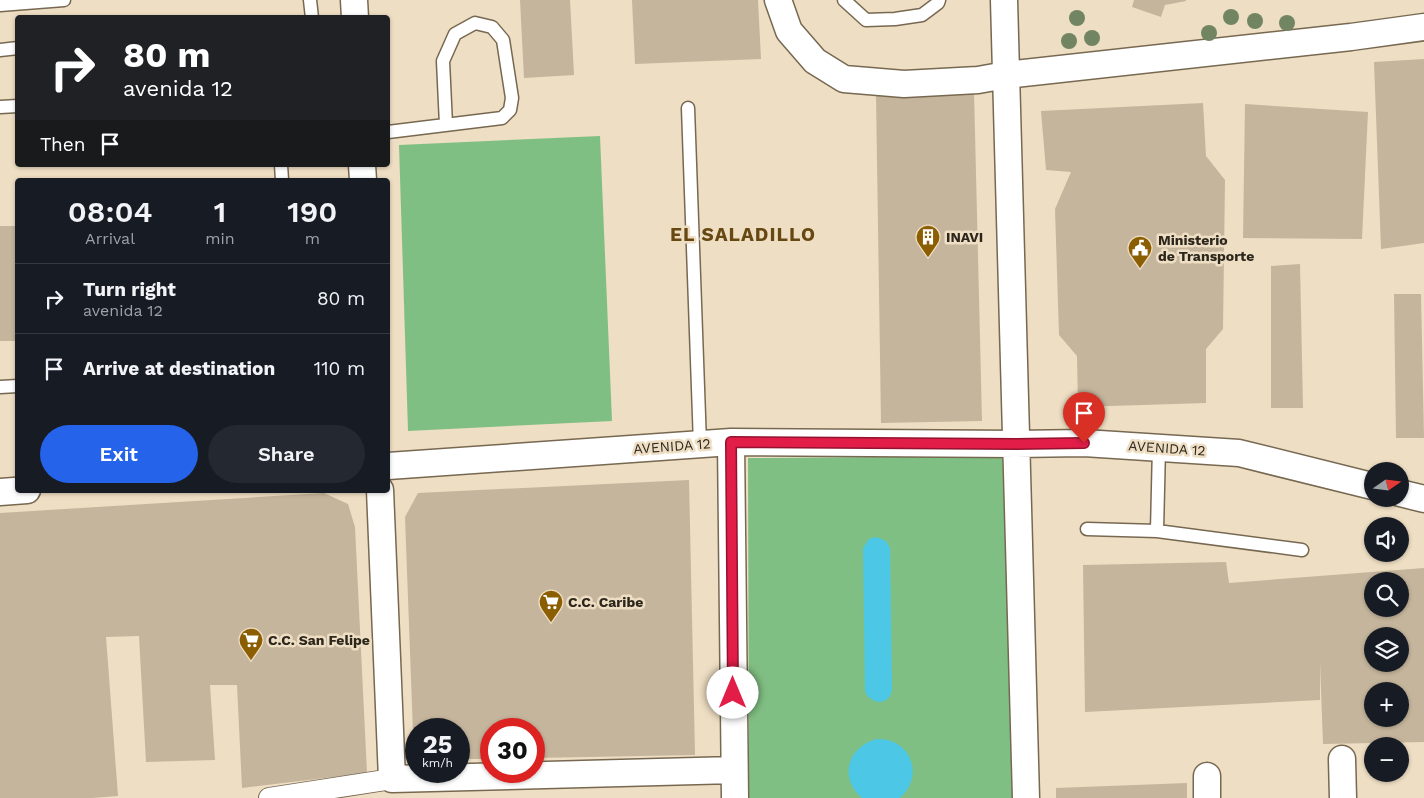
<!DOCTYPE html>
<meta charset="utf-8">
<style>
:root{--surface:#171b24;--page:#242831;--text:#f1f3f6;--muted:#9ea1a6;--line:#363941;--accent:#2563eb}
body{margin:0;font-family:"Work Sans",sans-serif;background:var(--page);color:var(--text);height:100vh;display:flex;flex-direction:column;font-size:19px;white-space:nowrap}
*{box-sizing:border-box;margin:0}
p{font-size:16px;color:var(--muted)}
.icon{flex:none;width:28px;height:28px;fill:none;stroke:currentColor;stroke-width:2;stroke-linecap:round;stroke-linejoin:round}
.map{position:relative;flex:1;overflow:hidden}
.panel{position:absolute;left:15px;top:178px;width:375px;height:315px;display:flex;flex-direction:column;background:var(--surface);border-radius:5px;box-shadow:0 1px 4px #0004}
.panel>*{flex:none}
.guide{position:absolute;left:15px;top:15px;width:375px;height:152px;border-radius:5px;box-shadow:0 1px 4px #0004;background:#202124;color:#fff;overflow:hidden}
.needle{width:32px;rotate:76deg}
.buttons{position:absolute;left:1364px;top:462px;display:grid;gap:10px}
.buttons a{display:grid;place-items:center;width:45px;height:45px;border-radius:50%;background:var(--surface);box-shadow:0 1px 4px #0004;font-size:25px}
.speed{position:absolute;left:405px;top:718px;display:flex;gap:10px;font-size:25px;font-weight:700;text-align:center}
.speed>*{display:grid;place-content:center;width:65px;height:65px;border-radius:50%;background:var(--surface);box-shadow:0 1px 4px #0004;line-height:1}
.speed small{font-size:12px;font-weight:400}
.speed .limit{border:8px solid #d22;background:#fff;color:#111}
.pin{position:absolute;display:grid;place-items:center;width:42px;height:42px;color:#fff;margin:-51px -21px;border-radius:50% 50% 50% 0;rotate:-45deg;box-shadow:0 0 5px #0007}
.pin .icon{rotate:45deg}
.me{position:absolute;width:55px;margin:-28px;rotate:0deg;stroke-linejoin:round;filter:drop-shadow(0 0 4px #0008)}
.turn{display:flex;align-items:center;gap:18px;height:105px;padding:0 25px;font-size:22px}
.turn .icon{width:65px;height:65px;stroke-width:2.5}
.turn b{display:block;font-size:35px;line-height:42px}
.then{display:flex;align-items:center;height:48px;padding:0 25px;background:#0003;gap:10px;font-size:19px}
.eta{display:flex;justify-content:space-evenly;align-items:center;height:85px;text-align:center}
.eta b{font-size:30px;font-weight:600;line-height:35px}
.primary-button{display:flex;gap:10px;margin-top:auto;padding:10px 25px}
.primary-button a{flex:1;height:58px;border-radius:30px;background:var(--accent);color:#fff;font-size:20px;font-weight:600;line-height:58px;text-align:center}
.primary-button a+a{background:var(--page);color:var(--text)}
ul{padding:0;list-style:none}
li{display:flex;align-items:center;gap:15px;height:70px;padding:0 25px;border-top:1px solid var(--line)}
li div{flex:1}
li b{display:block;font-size:19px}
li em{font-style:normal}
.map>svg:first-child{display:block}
.green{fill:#80bf83}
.water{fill:#4cc7e5}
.building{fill:#c5b59c;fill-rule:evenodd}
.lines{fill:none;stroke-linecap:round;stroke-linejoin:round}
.service-casing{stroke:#776851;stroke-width:15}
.pedestrian-casing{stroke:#776851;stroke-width:22}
.minor-casing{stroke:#776851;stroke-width:29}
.service{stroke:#fff;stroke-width:12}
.pedestrian{stroke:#fff;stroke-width:20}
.minor{stroke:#fff;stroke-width:26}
.tree{fill:#718562}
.route-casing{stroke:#92132f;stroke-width:12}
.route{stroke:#e11d48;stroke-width:9}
.labels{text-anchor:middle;stroke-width:5;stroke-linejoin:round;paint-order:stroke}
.poi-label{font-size:14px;font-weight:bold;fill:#2c261c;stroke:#eedec3;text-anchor:start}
.street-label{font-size:14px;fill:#2c261c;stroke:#eedec3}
.district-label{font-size:19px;font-weight:bold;letter-spacing:1px;fill:#684812;stroke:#eedec3}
</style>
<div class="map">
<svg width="1424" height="798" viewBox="0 0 1424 798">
<rect width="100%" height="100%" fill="#eedec3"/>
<path class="green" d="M600 136 612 421 408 431 399 145Z
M1014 456 1018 798H749L748 458Z"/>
<path class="water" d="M876 537 886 541 890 548 892 689C891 698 886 702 877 702L868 697 865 691 863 548 869 539Z
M877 739C911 738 925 776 900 798H862C838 778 848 746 877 739Z"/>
<path class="building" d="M520 0H570L574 75 524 78Z
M632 0H758L761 59 635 64Z
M1134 0H1186V1L1165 5 1161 17 1132 7Z
M1424 59V243L1381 249 1374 62Z
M974 91 982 421 881 423 876 95Z
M1203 103 1206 156 1225 180 1223 329 1206 349V403L1078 407 1077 356 1059 335 1055 209 1071 172 1046 170 1041 111Z
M1245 104 1368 112 1362 239 1243 238Z
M0 226H18V341H0Z
M1300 264 1303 408H1271V266Z
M1394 294H1421L1424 438H1396Z
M689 480 695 755 534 758V729H491V759H459V729H416V760H414L405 517 418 493Z
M324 493 348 504 355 527 367 773 242 788 237 685H210L215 760 146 762 139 636 106 637 118 796 92 798H0V513Z
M1226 562 1229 583 1424 568V742L1323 744 1320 663V700L1085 712 1083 565ZM1372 581H1400V609H1372ZM1372 636H1400V664H1372ZM1372 691H1400V719H1372Z
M1187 783V798H1056V788Z"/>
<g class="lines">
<defs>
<path id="service" d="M310 0 312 18
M844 0 866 20 895 19 922 15 938 3 939 0
M0 5 64 0
M0 50 18 48
M0 107 18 106
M688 108 700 444
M388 132 502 118 510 110 512 98 503 40 492 27 475 23 455 34 443 61 446 125
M281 165 282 180
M0 387 18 386
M1159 447 1157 531 1302 550
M1087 529 1157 531"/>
<path id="pedestrian" d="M269 798 392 779"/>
<path id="minor" d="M354 0 355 18
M778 0 789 31 815 61 844 79 904 84 978 80 1006 75 1351 37 1424 27
M1004 0 1026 798
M362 165 363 180
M731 442 735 798
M388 466 731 442 1016 444 1084 443 1239 453 1372 486
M380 490 392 779 734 770
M0 492 27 490
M1400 493 1424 499
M1342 759 1343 798
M1207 776V798"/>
</defs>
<use href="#service" class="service-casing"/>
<use href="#pedestrian" class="pedestrian-casing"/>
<use href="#minor" class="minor-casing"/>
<use href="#service" class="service"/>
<use href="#pedestrian" class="pedestrian"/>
<use href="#minor" class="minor"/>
</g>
<g class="tree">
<circle cx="1231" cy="17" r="8"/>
<circle cx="1077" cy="18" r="8"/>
<circle cx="1255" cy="21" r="8"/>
<circle cx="1287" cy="23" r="8"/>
<circle cx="1209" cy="33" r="8"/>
<circle cx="1092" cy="38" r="8"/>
<circle cx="1069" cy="41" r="8"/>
</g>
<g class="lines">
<defs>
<path id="route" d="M733 693 731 442 1016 444 1084 443"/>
</defs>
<use href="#route" class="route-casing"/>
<use href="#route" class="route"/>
</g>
<defs>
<symbol id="building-pin" viewBox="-11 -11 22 30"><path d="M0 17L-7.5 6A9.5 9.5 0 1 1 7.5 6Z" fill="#8b5e02" stroke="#eedec3"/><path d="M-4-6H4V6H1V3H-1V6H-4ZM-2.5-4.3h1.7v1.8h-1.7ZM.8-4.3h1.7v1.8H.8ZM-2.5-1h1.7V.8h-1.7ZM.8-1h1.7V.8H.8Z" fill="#fff"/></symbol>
<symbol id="civic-pin" viewBox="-11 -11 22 30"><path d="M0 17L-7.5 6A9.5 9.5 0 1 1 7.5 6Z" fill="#8b5e02" stroke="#eedec3"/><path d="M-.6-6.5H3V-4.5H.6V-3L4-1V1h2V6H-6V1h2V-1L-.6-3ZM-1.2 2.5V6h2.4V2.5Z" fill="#fff"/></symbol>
<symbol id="supermarket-pin" viewBox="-11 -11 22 30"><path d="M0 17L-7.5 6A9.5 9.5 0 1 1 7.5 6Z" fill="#8b5e02" stroke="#eedec3"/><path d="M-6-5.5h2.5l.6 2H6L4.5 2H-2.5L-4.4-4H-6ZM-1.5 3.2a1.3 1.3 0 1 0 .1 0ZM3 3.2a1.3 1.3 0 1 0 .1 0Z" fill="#fff"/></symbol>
</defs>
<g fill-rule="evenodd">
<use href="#building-pin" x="914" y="223" width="28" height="38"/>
<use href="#civic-pin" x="1126" y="234" width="28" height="38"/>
<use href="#supermarket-pin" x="537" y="588" width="28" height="38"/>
<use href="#supermarket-pin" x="237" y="626" width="28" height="38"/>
</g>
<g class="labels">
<g class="poi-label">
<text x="946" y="242">INAVI</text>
<text x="1158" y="245">Ministerio<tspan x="1158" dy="16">de Transporte</tspan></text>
<text x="568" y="607">C.C. Caribe</text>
<text x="268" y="645">C.C. San Felipe</text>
</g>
<g class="street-label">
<text transform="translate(672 446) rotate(-4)" y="5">AVENIDA 12</text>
<text transform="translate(1167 448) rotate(4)" y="5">AVENIDA 12</text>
</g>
<g class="district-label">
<text x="743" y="241">EL SALADILLO</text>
</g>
</g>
</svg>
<div class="buttons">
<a><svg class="needle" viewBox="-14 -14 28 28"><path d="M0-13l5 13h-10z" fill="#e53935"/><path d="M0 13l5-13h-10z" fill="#9ea1a6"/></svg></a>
<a><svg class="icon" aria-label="sound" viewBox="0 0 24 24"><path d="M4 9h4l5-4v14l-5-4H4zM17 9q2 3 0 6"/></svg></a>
<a><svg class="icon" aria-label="search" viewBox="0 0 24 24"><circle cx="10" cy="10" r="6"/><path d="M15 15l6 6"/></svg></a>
<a><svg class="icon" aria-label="layers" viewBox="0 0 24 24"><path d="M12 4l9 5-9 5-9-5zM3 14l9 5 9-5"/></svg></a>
<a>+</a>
<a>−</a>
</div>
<div class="speed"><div>25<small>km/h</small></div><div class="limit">30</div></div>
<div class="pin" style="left:1084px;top:443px;background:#d93025"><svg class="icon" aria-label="arrive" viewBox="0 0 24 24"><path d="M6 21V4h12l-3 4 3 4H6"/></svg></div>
<svg class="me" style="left:733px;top:693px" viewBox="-20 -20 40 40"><circle r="19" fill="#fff"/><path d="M0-13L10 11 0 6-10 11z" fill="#e11d48"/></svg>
<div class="guide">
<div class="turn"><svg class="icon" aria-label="right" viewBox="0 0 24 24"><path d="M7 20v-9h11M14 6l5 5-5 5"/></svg><div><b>80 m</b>avenida 12</div></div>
<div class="then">Then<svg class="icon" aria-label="arrive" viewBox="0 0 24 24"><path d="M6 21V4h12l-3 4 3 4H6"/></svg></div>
</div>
<section class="panel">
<div class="eta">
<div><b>08:04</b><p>Arrival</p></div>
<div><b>1</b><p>min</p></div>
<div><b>190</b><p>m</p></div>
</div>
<ul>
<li><svg class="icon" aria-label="right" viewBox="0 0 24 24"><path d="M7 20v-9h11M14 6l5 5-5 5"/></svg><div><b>Turn right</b><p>avenida 12</p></div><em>80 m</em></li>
<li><svg class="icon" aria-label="arrive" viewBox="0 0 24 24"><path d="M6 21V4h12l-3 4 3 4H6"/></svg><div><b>Arrive at destination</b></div><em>110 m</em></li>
</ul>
<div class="primary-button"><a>Exit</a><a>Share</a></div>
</section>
</div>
